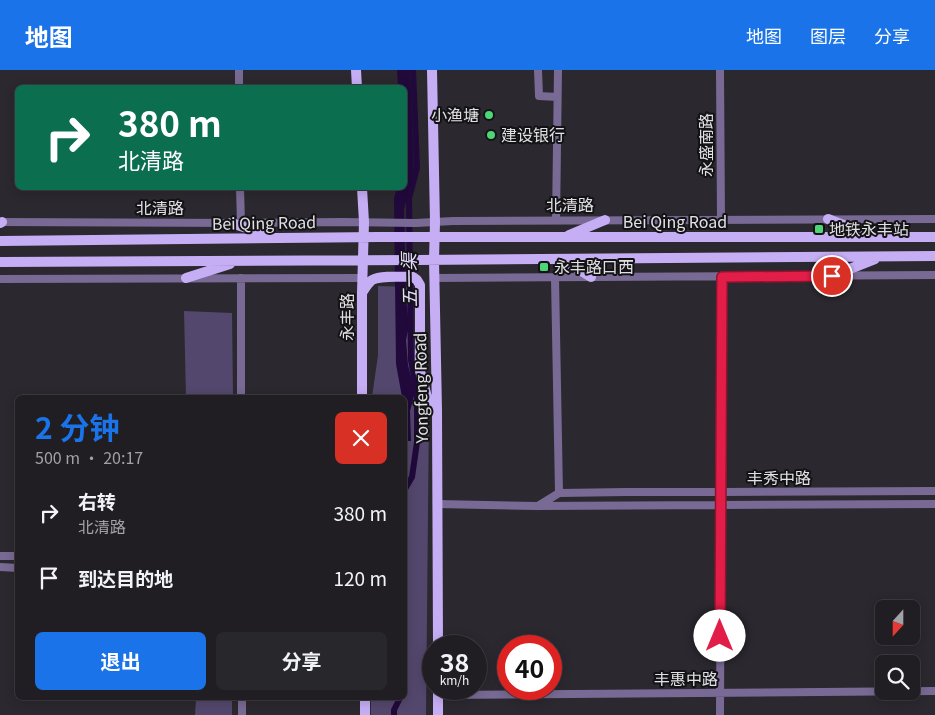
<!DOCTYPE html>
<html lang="zh">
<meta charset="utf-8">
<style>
:root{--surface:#201e23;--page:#28272b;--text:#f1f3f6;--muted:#a2a2a6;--line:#3d3c41;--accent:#1a73e8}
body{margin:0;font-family:Georgia,"Noto Sans SC",serif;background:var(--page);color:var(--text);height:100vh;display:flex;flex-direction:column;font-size:19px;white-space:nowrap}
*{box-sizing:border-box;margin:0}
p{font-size:16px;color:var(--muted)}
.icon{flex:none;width:28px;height:28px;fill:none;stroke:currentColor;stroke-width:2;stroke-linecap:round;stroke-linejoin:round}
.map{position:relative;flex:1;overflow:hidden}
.details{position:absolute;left:15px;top:325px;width:392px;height:305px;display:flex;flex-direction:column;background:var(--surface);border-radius:8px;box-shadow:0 2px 12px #0003,0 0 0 1px var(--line)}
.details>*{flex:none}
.top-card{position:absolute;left:15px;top:15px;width:392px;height:105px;border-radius:8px;box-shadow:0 2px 12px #0003,0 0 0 1px var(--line);background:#0b6e4f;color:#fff;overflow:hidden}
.needle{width:32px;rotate:201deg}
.fabs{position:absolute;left:875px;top:530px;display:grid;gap:10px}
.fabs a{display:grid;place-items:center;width:45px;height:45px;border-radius:8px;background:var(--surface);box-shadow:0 2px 12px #0003,0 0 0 1px var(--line);font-size:25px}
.speed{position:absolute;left:422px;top:565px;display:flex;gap:10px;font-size:25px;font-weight:700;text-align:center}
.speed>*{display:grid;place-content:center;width:65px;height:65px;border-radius:50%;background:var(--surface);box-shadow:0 2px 12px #0003,0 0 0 1px var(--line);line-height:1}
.speed small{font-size:12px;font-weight:400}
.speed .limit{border:8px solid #d22;background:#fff;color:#111}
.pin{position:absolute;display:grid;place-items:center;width:42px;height:42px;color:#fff;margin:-21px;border:2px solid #fff;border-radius:50%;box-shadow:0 1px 5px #0007}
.me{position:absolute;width:55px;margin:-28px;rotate:0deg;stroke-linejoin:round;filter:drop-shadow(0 0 4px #0008)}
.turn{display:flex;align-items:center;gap:18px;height:105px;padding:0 20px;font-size:22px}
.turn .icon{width:65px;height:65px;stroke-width:2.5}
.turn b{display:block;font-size:35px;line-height:42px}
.round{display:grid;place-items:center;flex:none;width:52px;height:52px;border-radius:8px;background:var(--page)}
.headline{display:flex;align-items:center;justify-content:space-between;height:85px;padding:0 20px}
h1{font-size:30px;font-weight:700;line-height:38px;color:var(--accent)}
.primary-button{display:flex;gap:10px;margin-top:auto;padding:10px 20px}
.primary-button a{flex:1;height:58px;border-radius:8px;background:var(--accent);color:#fff;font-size:20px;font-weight:700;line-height:58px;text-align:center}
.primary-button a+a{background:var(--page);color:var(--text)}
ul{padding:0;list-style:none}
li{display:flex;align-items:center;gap:15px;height:65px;padding:0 20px}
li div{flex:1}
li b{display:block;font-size:19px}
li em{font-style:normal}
header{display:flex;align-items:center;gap:30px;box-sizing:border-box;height:70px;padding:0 25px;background:var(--accent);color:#fff}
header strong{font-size:24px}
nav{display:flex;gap:28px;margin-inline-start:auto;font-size:18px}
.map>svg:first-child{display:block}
.green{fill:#54476d}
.water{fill:#21093c}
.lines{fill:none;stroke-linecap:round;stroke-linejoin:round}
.canal{stroke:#21093c;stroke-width:6}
.minor{stroke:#796a95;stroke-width:8}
.major{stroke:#c6aef5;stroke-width:10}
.route-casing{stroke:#92132f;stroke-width:12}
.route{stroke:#e11d48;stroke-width:9}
.poi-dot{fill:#4cd677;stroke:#131215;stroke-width:2}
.labels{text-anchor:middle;stroke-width:4;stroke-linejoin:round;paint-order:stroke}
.poi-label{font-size:16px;fill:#e2e1e5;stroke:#131215;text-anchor:start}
.street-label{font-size:16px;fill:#e2e1e5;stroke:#131215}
.water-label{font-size:18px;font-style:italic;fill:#e7dcff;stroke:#131215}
</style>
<header>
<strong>地图</strong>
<nav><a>地图</a><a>图层</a><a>分享</a></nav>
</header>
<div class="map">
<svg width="935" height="645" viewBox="0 0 935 645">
<rect width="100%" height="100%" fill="#2b282f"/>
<path class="green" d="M378 216 410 217 418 326 429 342 426 645H371V628H405V328L372 327 378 285Z
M184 241 232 243 233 327H186Z
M196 628H232V645H195Z"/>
<path class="water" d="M397 0H410L414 105 404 139 406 228 409 256 406 270 408 295 415 322 410 341 411 371H405V328L402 327 396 294 394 128 397 118H405V18L398 17Z"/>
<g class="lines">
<path class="canal" d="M405 419 412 407 417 372V324L411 290 409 128 417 98 413 0
M394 645V640L400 628"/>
<path class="minor" d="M239 0V18
M538 0 539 26 557 27
M720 0 721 150
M240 118 241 153
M556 150 558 0
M0 152 241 153 343 152 416 153 453 151 935 149
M241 208V328
M434 208 935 205
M555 208 559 423
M0 209 363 208
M437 434 537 436 935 434
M538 436 559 423 626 422H721L935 421
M0 486H18
M0 497 18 498
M438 625 935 621
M242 628V645
M720 645 722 207"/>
<path class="major" d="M356 0 357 18
M432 0 435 152 434 190 437 340 438 576
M362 118 364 152 362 223V328
M828 149 869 165
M0 153 2 152
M231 153 269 165
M569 165 605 150
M0 171 379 167H935
M562 189 591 207
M0 192 417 190 935 186
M832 206 875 189
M186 208 230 194
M362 223C365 218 368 213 372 210 381 205 402 207 413 207L417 210 420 215V301L427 327 437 340
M438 619V645
M365 645V628"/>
</g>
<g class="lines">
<defs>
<path id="route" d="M720 566 722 207 832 206"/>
</defs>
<use href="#route" class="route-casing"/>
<use href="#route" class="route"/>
</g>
<g class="poi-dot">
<circle cx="489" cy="45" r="5"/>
<circle cx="491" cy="65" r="5"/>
<rect x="814" y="154" width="10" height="10" rx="2.5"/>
<rect x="539" y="192" width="10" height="10" rx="2.5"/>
</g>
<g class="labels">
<g class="poi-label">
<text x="479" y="51" text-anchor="end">小渔塘</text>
<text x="501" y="71">建设银行</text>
<text x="829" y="165">地铁永丰站</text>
<text x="554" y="203">永丰路口西</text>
</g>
<g class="street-label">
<text transform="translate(706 75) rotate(-90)" y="6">永盛南路</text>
<text x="570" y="141">北清路</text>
<text x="160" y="144">北清路</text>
<text x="675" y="158">Bei Qing Road</text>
<text transform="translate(264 153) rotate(-1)" y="6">Bei Qing Road</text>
<text transform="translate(347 247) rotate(-90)" y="6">永丰路</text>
<text transform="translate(421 318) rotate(-91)" y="6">Yongfeng Road</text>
<text x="779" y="414">丰秀中路</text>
<text x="686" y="615">丰惠中路</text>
</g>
<g class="water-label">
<text transform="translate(410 210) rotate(-91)" y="6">五一渠</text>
</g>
</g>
</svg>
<div class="fabs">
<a><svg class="needle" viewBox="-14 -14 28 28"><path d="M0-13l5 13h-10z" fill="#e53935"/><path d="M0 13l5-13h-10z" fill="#a2a2a6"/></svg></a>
<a><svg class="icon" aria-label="search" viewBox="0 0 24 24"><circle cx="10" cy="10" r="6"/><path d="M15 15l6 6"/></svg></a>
</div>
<div class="speed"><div>38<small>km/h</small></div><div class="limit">40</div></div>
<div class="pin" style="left:832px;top:206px;background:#d93025"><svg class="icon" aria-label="arrive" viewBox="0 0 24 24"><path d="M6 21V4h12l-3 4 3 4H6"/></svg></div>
<svg class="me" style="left:720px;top:566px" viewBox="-20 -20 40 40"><circle r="19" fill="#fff"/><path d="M0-13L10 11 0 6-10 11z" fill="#e11d48"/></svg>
<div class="top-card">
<div class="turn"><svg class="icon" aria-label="right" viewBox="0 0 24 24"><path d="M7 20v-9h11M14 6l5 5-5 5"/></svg><div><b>380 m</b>北清路</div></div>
</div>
<section class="details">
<div class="headline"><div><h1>2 分钟</h1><p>500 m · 20:17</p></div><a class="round" style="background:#d93025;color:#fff"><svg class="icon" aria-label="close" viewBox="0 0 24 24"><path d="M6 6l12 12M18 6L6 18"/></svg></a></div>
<ul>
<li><svg class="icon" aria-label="right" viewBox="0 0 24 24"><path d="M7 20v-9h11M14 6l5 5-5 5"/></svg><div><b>右转</b><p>北清路</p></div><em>380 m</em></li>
<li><svg class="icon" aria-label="arrive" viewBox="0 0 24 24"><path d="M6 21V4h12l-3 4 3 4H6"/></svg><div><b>到达目的地</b></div><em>120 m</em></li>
</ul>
<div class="primary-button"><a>退出</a><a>分享</a></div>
</section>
</div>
